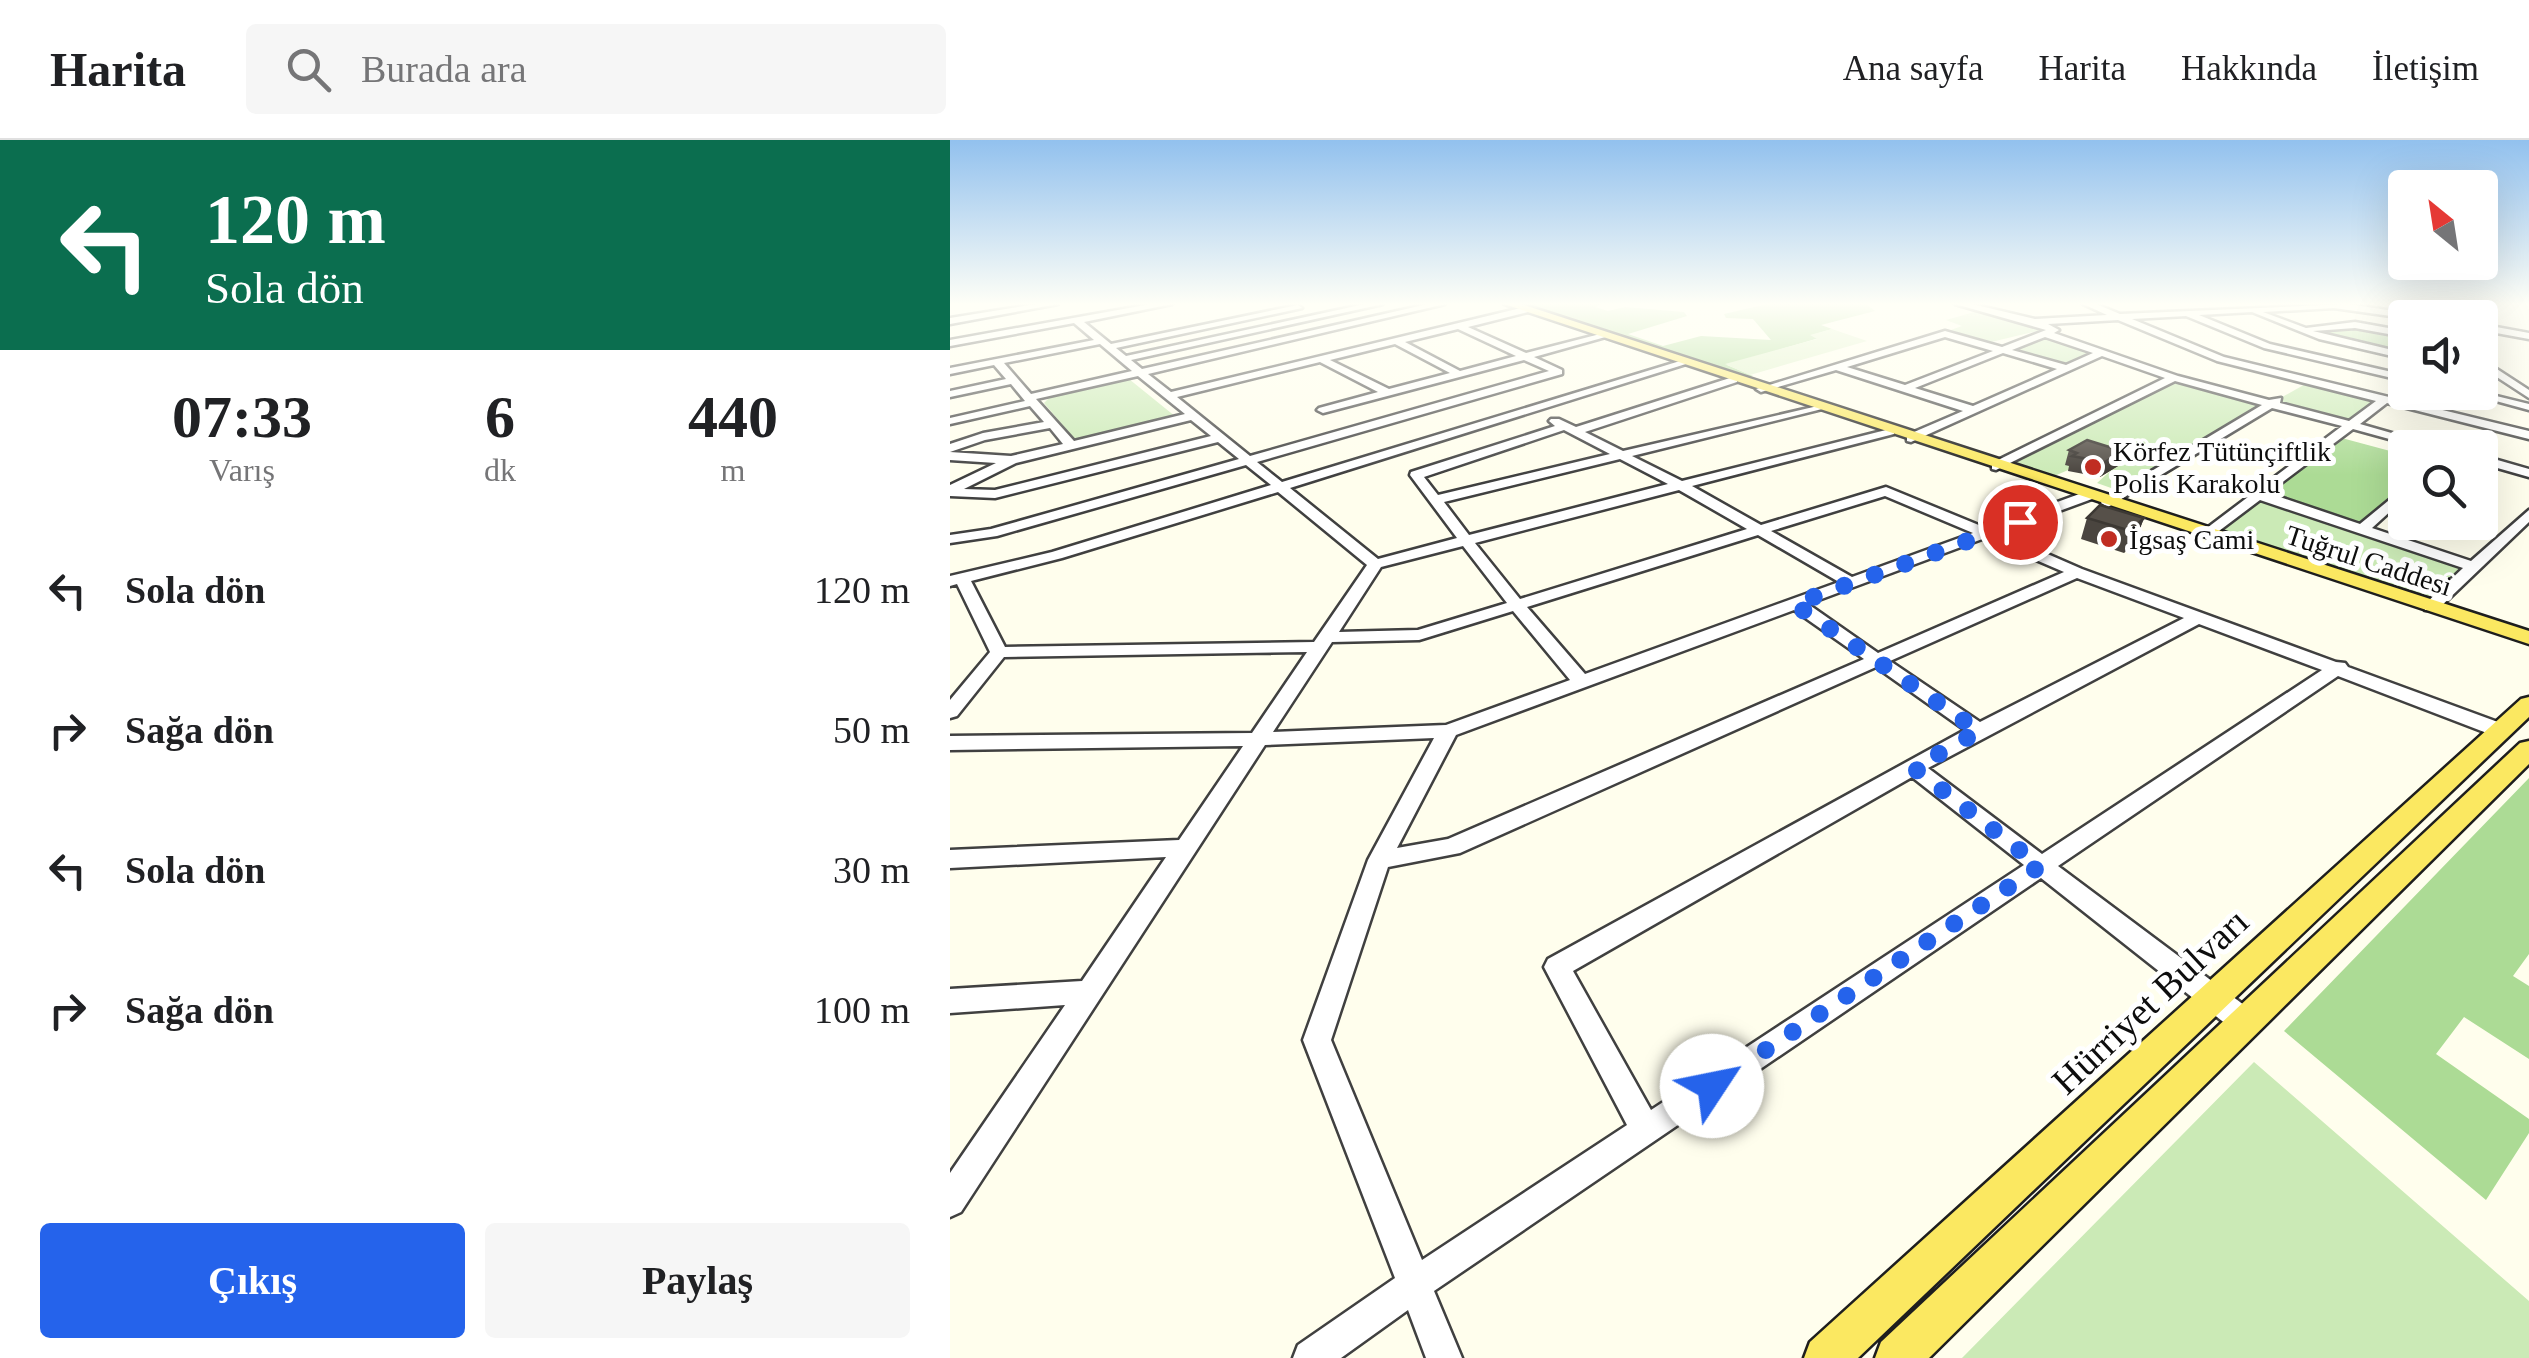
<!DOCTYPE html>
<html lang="tr">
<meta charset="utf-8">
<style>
:root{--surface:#fff;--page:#f6f6f6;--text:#202124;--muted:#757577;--line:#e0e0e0;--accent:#2563eb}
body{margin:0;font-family:"Times New Roman",serif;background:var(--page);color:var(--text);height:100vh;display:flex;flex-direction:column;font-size:38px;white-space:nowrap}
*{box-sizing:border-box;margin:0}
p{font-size:32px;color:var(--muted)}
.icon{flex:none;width:55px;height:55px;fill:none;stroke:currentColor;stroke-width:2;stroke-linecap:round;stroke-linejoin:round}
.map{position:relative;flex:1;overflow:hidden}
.sheet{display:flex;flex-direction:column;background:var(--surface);width:950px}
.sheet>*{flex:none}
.guide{background:#0b6e4f;color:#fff;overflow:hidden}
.needle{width:65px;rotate:330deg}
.controls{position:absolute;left:1438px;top:30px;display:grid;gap:20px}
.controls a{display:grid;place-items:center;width:110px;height:110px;border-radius:10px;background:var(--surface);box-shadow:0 10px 40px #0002;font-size:50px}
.pin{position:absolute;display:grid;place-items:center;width:85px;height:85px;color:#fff;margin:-42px;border:5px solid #fff;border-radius:50%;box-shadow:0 2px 10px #0007}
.me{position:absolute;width:110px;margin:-55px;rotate:56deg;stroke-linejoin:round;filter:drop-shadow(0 0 8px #0008)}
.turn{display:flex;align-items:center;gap:35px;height:210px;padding:0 40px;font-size:45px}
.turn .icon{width:130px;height:130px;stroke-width:2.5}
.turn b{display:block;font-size:70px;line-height:85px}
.eta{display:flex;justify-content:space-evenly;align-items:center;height:170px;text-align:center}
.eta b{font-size:60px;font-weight:700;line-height:70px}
.cta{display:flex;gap:20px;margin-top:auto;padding:20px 40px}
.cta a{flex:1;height:115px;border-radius:10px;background:var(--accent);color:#fff;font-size:40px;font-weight:700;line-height:115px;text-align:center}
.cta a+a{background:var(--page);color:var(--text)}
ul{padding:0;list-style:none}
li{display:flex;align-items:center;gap:30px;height:140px;padding:0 40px}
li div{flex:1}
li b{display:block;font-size:38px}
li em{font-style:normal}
header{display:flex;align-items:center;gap:60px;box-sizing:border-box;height:140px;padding:0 50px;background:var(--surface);border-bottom:2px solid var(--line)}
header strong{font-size:48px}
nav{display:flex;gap:55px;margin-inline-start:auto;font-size:35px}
.search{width:700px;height:90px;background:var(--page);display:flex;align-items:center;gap:25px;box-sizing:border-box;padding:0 35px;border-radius:10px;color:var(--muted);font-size:38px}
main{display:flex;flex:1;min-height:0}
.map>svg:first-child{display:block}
.green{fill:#cbeab6}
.forest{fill:#acdb95}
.pitch{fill:#def1c8}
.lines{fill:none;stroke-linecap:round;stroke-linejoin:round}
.minor-casing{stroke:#404040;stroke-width:5}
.major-casing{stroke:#1e1e1e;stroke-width:5}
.minor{fill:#fff;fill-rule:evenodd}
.major{fill:#fbe861;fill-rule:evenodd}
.wall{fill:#4a453f}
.shaded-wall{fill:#3c3833}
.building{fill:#565049;stroke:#3c3833;stroke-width:2.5}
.route{stroke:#2563eb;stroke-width:18;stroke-dasharray:0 32.4}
.poi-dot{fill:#c02d22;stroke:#fff;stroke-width:4}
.labels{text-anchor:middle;stroke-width:10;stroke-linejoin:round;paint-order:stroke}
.far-poi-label{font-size:28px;fill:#0d0d0d;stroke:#fff;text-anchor:start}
.far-street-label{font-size:28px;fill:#0d0d0d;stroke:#fff}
.near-street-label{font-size:38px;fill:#0d0d0d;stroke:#fff}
</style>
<header>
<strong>Harita</strong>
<div class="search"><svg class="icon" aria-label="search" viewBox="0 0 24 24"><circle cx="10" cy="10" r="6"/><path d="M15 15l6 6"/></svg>Burada ara</div>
<nav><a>Ana sayfa</a><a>Harita</a><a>Hakkında</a><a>İletişim</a></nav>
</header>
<main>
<section class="sheet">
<div class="guide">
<div class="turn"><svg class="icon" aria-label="left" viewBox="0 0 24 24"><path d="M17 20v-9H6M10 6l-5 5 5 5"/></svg><div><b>120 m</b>Sola dön</div></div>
</div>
<div class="eta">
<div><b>07:33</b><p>Varış</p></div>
<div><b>6</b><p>dk</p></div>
<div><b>440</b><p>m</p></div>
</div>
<ul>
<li><svg class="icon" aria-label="left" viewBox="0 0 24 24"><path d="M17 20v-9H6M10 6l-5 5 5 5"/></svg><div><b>Sola dön</b></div><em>120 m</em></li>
<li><svg class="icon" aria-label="right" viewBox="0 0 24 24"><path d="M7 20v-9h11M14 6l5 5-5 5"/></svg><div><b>Sağa dön</b></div><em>50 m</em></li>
<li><svg class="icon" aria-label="left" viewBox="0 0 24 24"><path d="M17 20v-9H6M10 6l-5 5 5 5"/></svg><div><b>Sola dön</b></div><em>30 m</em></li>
<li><svg class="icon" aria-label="right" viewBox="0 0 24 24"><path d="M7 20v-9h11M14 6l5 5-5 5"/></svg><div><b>Sağa dön</b></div><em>100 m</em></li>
</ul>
<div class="cta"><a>Çıkış</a><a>Paylaş</a></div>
</section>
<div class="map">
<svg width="1579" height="1218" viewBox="0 0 1579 1218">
<rect width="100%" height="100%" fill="#fffeed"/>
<path class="green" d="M1028 171 1095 189 1041 202 995 192 1012 186 996 180Z
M1094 193 1152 213 1115 228 1051 210Z
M1224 238 1320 264 1359 242 1434 260 1405 285 1320 264 1175 353 1147 343 1167 325 1123 328 1097 339 1052 323Z
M179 239 226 277 126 301 94 263 99 258Z
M1307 354 1521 426 1481 467 1256 394Z
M1304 922 1579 1161V1218H1012Z"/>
<path class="forest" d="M570 164H653L645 167 658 171 675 167 734 172 737 176 678 194 713 206 751 196 821 200 803 179 776 178 774 174 817 164H916L925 171 871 185 882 189 862 195 869 198 777 225 803 236 795 238Z
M1405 185 1455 194V216L1344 188Z
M1388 297 1455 315V351L1413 389 1307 354Z
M1579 638V814L1563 836 1579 846V919L1514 877 1486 914 1579 979V993L1536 1060 1334 891Z"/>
<path class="pitch" d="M882 189 917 201 800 235 775 224 867 199 860 195Z"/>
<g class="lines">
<defs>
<path id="minor" d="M86 164H108L0 184V178Z
M201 164H222L134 182 161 204 348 165 352 168 166 208 176 216 415 164H433L181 220 192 229 478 164H495L198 234 221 252 575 167 578 172 518 187 576 213 654 193 659 196 584 217 612 230V234L307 322 332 342 730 221 739 223 340 348 428 419 507 398 460 335 461 332 605 286 599 281 601 279H609L626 287 783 237 787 238V242L635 292 673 311 872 265V269L682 316 732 341 944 288V294L742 346 811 385 936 347 1036 388 1132 353H1142V359L1049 393 1132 429 1386 522 1395 523 1398 527 1556 585 1559 590 1549 596 1542 595 1388 536 1108 726 1306 874 1310 883 1306 892 1296 895 1286 892 1091 738 484 1151 512 1218H476L458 1170 391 1218H343L348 1205 445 1138 353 900 418 720 484 598 315 605 11 1072 0 1077V1033L115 865 0 873V849L132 841 216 717 0 728V710L229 700 293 606 0 610V596L302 593 357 512 54 517 7 576 0 578V560L40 512 7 444 0 446V436L102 412 321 345 296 325 47 396 0 403V395L41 389 289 319 268 302 45 358 0 356V345L46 323 0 320V312L61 316 113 304 100 288 35 300 0 312V304L33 293 94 282 80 266 0 284V278L75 261 61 244 0 257V251L56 239 44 225 0 234V228L144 200 124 183 0 206V200ZM508 189 566 216 510 231 455 202ZM150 204 182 231 81 254 54 223ZM445 204 500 233 439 249 380 220ZM574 220 599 231 300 316 227 257 370 222 428 252 369 268 367 270 373 273ZM188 236 235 274 124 301 86 259ZM241 280 261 296 45 350 14 349 66 323ZM614 290 660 314 488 355 474 337ZM670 319 718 344 519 395 494 362ZM729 350 797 389 570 459 525 403ZM328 352 417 425 364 502 55 507 21 441 112 418ZM935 356 1023 393 902 437 821 391ZM808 395 889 442 635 534 577 467ZM1035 398 1114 432 928 513 858 464ZM513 406 557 463 468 490 389 492 431 427ZM1127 438 1234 478 1030 582 940 521ZM844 470 914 519 498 699 447 708 506 595ZM563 471 620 540 496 585 323 592 382 502 469 500ZM1249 484 1372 530 1092 714 978 628ZM926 527 1015 590 598 819 594 827 677 985 472 1120 381 900 438 727 510 713ZM962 637 1074 725 701 970 623 831Z
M1005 164H1022L1085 179 1157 175 1133 164H1146L1170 174 1398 164 1477 176 1455 178 1384 168 1313 172 1356 188 1405 182 1455 191V197L1405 188 1363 191 1455 213V219L1369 199 1302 172 1249 175 1320 204 1455 235V241L1314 208 1236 176 1182 179 1274 217 1579 291V299L1437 263 1410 284 1494 308H1472L1403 289 1318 353 1410 384 1455 347V358L1422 388 1521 421 1579 370V382L1487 470H1475V464L1513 428 1310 360 1261 397 1249 394 1392 286 1322 268 1158 367 1151 363 1153 360 1312 265 1225 241 1046 330 1042 329V323L1215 238 1152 216 961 302 957 301V295L1013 271 886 230 811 252 806 249 995 191 1052 207 1096 190ZM1168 180 1267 221 1426 261 1399 281 1330 263 1331 258 1319 260 1228 236 1104 193 1109 190 1098 184ZM995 197 1043 211 955 245 897 227ZM1095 197 1143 213 1116 225 1062 210ZM1053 213 1107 229 1023 266 965 248Z
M1496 164H1505L1492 178H1483Z
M1530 184 1579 193V199L1530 190Z
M1530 218 1579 250V258L1530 226Z
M1513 252H1530L1579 264V270Z
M1530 315 1579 329V337L1530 323Z"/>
<path id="major" d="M554 164H571L1579 491V504Z
M1579 557V577L908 1218H854L860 1202 1571 559Z
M1579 601V624L979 1218H925L931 1202 1570 603Z"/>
</defs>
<use href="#minor" class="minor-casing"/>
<use href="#major" class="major-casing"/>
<use href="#minor" class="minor"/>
<use href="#major" class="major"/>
</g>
<path class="wall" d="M1119 310 1172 311 1168 326 1150 337 1118 331 1119 326 1115 325Z
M1137 378H1194L1186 399 1174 413 1131 399Z"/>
<path class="shaded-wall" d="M1172 311 1168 326 1150 337 1155 322Z
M1194 378 1186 399 1174 413 1181 391Z"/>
<path class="building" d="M1137 300 1172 311 1155 322 1122 316 1127 313 1119 310Z
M1150 365 1194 378 1181 391 1137 378Z"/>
<linearGradient id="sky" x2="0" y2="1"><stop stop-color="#92c1ee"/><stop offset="0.49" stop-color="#fffff7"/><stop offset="1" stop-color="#fffff7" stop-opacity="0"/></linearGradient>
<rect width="1579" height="335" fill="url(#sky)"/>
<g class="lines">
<path class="route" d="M762 946 1090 726 964 628 1029 591 844 464 1070 382"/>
</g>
<g class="poi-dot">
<circle cx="1143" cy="327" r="10"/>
<circle cx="1159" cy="399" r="10"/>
</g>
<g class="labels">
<g class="far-poi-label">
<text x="1163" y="321">Körfez Tütünçiftlik<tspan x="1163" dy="32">Polis Karakolu</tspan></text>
<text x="1179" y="409">İgsaş Cami</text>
</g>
<g class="far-street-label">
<text transform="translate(1419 420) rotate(18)" y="10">Tuğrul Caddesi</text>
</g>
<g class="near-street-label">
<text transform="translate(1200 861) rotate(-43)" y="13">Hürriyet Bulvarı</text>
</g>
</g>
</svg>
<div class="controls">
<a><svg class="needle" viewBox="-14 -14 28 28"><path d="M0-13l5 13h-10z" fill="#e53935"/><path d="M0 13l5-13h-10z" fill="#757577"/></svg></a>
<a><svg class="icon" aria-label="sound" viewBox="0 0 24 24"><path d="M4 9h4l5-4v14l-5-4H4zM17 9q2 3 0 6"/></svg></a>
<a><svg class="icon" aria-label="search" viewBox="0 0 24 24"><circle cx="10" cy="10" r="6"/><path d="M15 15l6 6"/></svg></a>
</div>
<div class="pin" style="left:1070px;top:382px;background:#d93025"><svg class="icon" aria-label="arrive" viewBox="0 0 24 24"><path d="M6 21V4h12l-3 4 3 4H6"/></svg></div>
<svg class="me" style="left:762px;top:946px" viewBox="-20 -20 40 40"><circle r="19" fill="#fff"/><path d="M0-13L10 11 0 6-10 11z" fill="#2563eb"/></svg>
</div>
</main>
